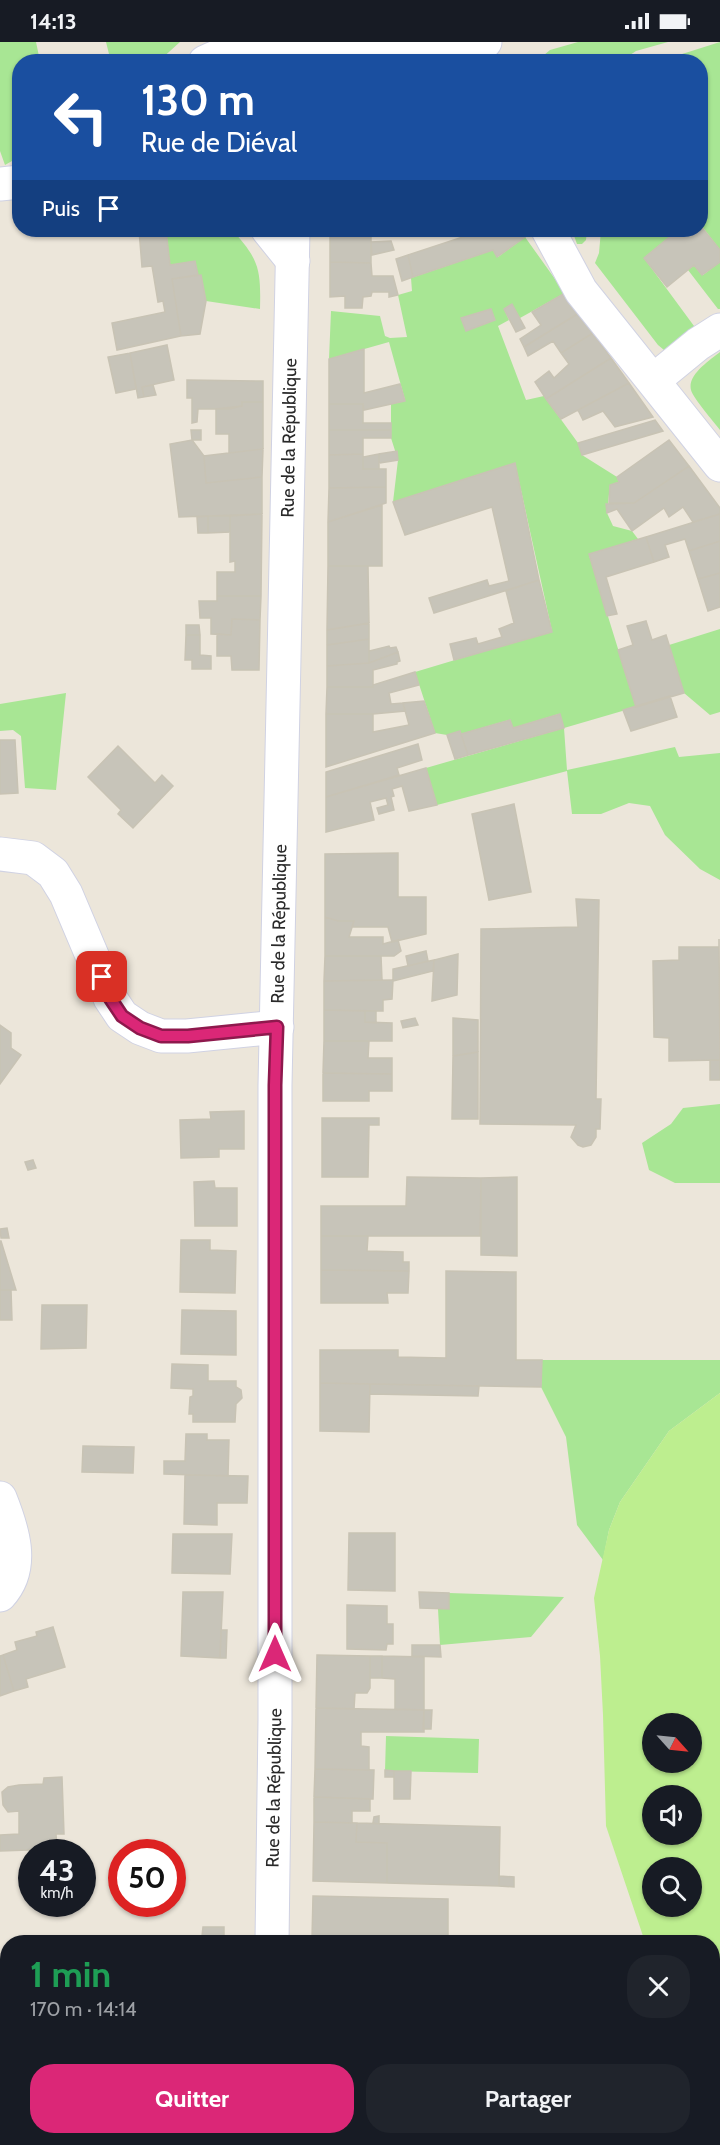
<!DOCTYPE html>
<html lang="fr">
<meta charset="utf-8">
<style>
:root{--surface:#171b24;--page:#20242c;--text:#f1f3f6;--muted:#9ea1a6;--accent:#db2777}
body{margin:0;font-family:Cabin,sans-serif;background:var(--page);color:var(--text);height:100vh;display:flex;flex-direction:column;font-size:22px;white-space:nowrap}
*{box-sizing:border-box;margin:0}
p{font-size:20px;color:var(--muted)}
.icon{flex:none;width:33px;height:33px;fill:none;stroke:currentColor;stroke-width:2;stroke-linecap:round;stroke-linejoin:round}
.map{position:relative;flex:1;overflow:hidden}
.drawer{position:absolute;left:0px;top:1893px;width:720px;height:210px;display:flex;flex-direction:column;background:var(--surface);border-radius:24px 24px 0 0;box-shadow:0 2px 4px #0004}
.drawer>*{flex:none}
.top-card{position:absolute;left:12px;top:12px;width:696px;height:183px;border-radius:24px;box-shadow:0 2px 4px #0004;background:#1a4fa0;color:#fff;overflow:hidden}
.needle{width:39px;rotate:117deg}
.buttons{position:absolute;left:642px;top:1671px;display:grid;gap:12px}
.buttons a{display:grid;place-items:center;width:60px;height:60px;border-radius:50%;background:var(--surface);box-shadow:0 2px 4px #0004;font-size:30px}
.speed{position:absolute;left:18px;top:1797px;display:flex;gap:12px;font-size:30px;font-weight:700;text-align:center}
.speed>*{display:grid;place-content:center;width:78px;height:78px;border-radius:50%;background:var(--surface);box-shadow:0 2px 4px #0004;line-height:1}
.speed small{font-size:15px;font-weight:400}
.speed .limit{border:9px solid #d22;background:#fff;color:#111}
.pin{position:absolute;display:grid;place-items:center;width:51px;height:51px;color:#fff;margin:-26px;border-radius:12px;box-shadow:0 3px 9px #0006}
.me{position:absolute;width:66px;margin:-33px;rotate:0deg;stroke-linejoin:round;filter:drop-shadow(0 0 4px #0008)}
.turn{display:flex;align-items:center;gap:21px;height:126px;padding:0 30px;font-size:27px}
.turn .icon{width:78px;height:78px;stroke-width:2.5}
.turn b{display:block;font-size:42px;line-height:51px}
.then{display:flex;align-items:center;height:57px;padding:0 30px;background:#0003;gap:12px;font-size:22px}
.round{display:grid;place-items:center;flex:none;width:63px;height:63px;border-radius:24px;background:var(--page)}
.overview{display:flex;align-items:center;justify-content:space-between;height:102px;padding:0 30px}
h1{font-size:36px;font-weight:800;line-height:45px;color:#1e9e55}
.button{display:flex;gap:12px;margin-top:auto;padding:12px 30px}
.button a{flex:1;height:69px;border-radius:24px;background:var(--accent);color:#fff;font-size:24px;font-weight:800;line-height:69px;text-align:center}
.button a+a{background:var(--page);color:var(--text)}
.status{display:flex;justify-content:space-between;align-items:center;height:42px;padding:0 30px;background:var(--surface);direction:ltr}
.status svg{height:16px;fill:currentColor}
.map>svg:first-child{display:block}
.green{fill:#a8e694;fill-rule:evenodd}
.pitch{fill:#bdee8f;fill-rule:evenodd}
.building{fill:#c7c4b9;stroke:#c8c3b4;stroke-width:1.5}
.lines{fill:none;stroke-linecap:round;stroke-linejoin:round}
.minor-casing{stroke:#d0d2e3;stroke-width:35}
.tertiary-casing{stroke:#d0d2e3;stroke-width:35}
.secondary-casing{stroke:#d0d2e3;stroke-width:35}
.minor{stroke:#fff;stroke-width:33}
.tertiary{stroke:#fff;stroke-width:33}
.secondary{stroke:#fff;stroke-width:33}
.route-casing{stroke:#8e194d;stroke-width:15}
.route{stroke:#db2777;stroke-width:10}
.labels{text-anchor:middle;stroke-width:6;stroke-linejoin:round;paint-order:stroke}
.street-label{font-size:18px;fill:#292929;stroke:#fff}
</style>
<div class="status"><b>14:13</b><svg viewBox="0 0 49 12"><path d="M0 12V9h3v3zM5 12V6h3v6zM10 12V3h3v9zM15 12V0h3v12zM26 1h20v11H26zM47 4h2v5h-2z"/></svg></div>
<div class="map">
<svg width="720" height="2103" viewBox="0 0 720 2103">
<rect width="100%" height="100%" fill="#ece6da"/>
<path class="green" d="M0 0H36L40 19 20 20 19 115 5 123 0 109Z
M106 0H180L159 19 111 20Z
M578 0H668L636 9 621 19H537L550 8Z
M720 0V208L701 183 700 20 660 19Z
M166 188H232C259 217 261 227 260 267L206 259 201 233H198L195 219 170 223Z
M572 188H587L586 198 582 202H577Z
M601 188H678L644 216 694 284 696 289 672 309 664 308 658 303 595 221 599 211Z
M525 195 565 251 520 276 512 263 504 267 509 278 498 284 526 358 544 354 578 401 582 413 617 435 619 440 610 443 607 471 613 484 632 489 638 497 589 513 636 665 564 686 567 728 675 705 679 715 720 711V838L700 827 665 793 650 764 629 761 601 772H572L567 729 437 763 426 726 564 686 559 672 513 686 509 678 461 692 460 689 447 693 435 691 415 630 552 589 515 421 393 460 398 418 391 396V362L405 358 389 300 329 317 331 269 380 274 385 294 390 296 407 295 398 253 412 249 411 236 493 208 498 215ZM491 267 495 278 466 288 462 276Z
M720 220V267H718L688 228 694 223 703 233Z
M720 310V388C714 380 693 356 691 348 687 333 710 318 720 310Z
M720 587V670L710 673 684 651 669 603Z
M66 651 56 748 25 746 21 694 13 688 0 689V662Z
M720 1062V1141H675L649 1128 642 1101 671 1082 683 1066Z
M542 1318H720V1351L669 1389 620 1460 609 1488 603 1518 577 1483 566 1395 541 1345Z
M449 1551 564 1555 531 1595 440 1603 438 1567H449Z
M386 1694 479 1697 478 1731 385 1729Z"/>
<path class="pitch" d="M720 1351V2103H696L694 2096H712V1900H645L606 1784 603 1673 600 1614 594 1556 609 1488 620 1460 669 1389ZM652 1682H692V1720H652ZM652 1754H692V1792H652ZM652 1826H692V1864H652Z"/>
<path class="building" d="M700 183 720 208V220L702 233 694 223 667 245 644 216 678 188H700Z
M139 188H166L170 223 195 219 198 233 172 237 181 294 117 308 112 281 165 270 163 259 158 260 152 224 142 225Z
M330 188H371V221L330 220Z
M484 188H520L525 195 497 215 493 208 413 235 408 213Z
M391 199 394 208 372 213 371 200Z
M408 213 413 235 402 239 396 217Z
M330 220 371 221 372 234H393L398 253 389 255V250H372L371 254 363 255 362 266H345V254L330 255Z
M201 233 206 259 200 292 181 294 172 237Z
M565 251 579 271 524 305 520 297 541 283 532 270Z
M512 262 525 286 516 290 504 267Z
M491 267 495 278 466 289 461 276Z
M579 271 593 291 561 311 553 299 528 314 524 305Z
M593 291 611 316 546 357 535 340 549 329 554 336 569 322 561 311Z
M167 303 174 338 142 345 144 355 138 356 130 311Z
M364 307V351L400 342 405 359 364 368 363 362H329V317Z
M130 311 136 347 116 351 108 315Z
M611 316 629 341 561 377 546 357Z
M187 338 263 339V360H242V364L229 367H198L197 380 192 381V356H187Z
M629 341 653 375 615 385 603 369 583 378 578 368Z
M153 343 156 353 144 355 142 345Z
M242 360H263V407L229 411V392H216V367L242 364Z
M329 362H363V381H391V388H329Z
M655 378 663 389 582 413 578 401Z
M191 388H201V398H192Z
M329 388H391V396H363V412L329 413Z
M192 398 204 414 206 441 262 435V472L179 475 170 402Z
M669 398 689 424 634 461H609L610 443 619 440 617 435Z
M263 407 262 435 206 441 204 414Z
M397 409 398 418 379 421V412Z
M363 412V427H386V445L329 446V413Z
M379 412V427H363V415Z
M515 421 539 538 434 571 429 556 487 538 489 544 509 539 492 465 405 493 393 460Z
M689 424 720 466V472L693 480 683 465 669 475 664 466 632 489 617 467 607 471 606 462 634 461Z
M386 445V461L328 480 329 446Z
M382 463V524H328V480Z
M262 472 261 554H217V530H235V519L230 520V474Z
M720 472V499L689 509 685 497 665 503 669 515 654 520 646 495Z
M208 474H230V490L208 491Z
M208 474V491H198L197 475Z
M646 495 654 520 606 535 617 572 607 574 589 512Z
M720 499V531L698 537 689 509Z
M328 524H368L369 581 327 588Z
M720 531V565L708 569 698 537Z
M539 538 552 590 454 618 450 602 476 596 478 602 502 595 499 587 514 581 506 549Z
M217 554H261L260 578 232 577 231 593 211 592V576H200L199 559H217Z
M232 577 260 578 259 628H232L231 614H217V592L231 593Z
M646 579 652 598 666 593 684 651 636 665 618 608 633 603 627 584Z
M369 581V597L327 603V588Z
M186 583H199L200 593H186Z
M186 593H200V613L211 614V627H192V618H185Z
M369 597V621L327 624V603Z
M389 604 390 606 396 605 398 610 369 621V609Z
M398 610 400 619 397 620V622L373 628V645H327V624L369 621Z
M415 630 419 643 389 651 391 662 403 661 405 669 373 672H326L327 645H373V643Z
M670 654 677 675 631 689 623 668Z
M424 659 435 691 326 725V672H373V690L409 683 403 661Z
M560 672 564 686 468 713 461 692 510 678 513 686Z
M460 689 468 713 455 717 447 693Z
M0 698H15L18 751 0 752Z
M418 702 422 718 397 726 399 733 326 755V730Z
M118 704 155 741 162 733 173 744 133 786 118 772 121 768 88 735Z
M426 726 437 763 409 769 402 744 392 747 394 754 391 755 394 768 379 772 377 766 388 763 386 756 370 760 374 778 326 790V755Z
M514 762 531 850 489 858 472 772Z
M398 811V855H426V892L392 900 388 885H352L354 879H338L325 875V812Z
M576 857 599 858 596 1057H601L600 1087H596V1095L591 1103 583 1105 578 1103 571 1095 576 1083 480 1082 481 887 578 885Z
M325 875 338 879H354L349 895H383V902L398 898 401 909 394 914H325Z
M719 897 720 1018 669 1019V996L654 995 653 919 679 918V905H719Z
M426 909 428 919 408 924 406 914Z
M458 912 457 953 432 959 434 918Z
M325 914H381L382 938 324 939Z
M434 918 433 929 393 939V927Z
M393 938 392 957 383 958V969L324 968V939Z
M324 968 365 969V980L392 981V999H324Z
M365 969H376V981L365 980Z
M415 976 418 983 403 986 401 979Z
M453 976 478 978V1010L453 1014Z
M0 983 11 991V1006L21 1013 0 1042Z
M324 999H369L368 1016H392V1032L323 1031Z
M478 1010V1077H452L453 1014Z
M710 1018H720V1038H710Z
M323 1031 392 1032V1049H369V1059H323Z
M244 1069V1107H219V1115L181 1116 180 1078 211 1077 210 1070Z
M322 1076H379V1083H369L368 1135H322Z
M33 1118 36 1126 28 1128 25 1120Z
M407 1135 481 1136 480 1194H321V1164H406Z
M517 1135V1214L481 1213V1136Z
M214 1139 215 1146H237V1184H195L194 1140Z
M7 1186 9 1196H1L0 1187Z
M321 1194H368L367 1209 403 1210V1220H409V1229L321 1228Z
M181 1198H210V1208L236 1209 235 1251 180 1250Z
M0 1199H1L16 1248H0Z
M321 1228 409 1229 408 1251H387L388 1261H321Z
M446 1229 516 1230V1318H542L541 1345 320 1341V1308H398V1315L446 1316Z
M0 1248H11L12 1278H0Z
M42 1263H87L86 1306 41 1307Z
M182 1268 236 1269V1313L181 1312Z
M172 1322 208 1323V1339H236V1345L241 1348 242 1356 236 1362 235 1380H193V1372H189L190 1355 193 1354V1347L171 1346Z
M320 1341 370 1342 369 1390 320 1389Z
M370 1342 479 1344 478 1354 370 1352Z
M186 1392H207V1398H229L228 1434 164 1432V1419H185Z
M83 1404 134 1405 133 1431 82 1430Z
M185 1433 248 1434 247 1461H217V1483L184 1482Z
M349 1491H395V1549L348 1548Z
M173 1492H232L230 1532 172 1531Z
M183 1550H223L220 1616 181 1614Z
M419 1550 449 1551V1567L420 1566Z
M347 1563 387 1564V1582H393V1602H387L386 1608 347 1607Z
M53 1585 65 1625 26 1637 28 1645 14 1649 3 1613 17 1608 15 1600 37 1594 36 1590Z
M221 1588H227L226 1616H220Z
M412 1603H440L441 1615 412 1614Z
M3 1613 14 1649 0 1654V1614Z
M317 1613 370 1614V1646L367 1651H355L354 1667 316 1666Z
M370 1614H382V1636H370Z
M382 1614 424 1615V1668L395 1667V1637L382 1636Z
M316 1666 424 1668V1690H361V1704L369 1705V1728L315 1727Z
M424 1668H432L431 1687H423Z
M315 1727 374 1728 373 1757 314 1755Z
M385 1728 394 1729V1735H385Z
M394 1729H411L410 1757H394Z
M62 1735 64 1792H56L57 1807 0 1809V1793L19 1792V1769L8 1770 3 1763 2 1750 8 1745 19 1743 43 1742 44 1736Z
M314 1755 370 1757V1769H352V1781L314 1780Z
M379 1774V1782L373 1781 374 1775Z
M314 1780 357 1781 356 1800 387 1801V1841L313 1839Z
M357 1781 500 1785 499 1844 387 1841V1801L356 1800Z
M499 1834 514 1835V1845L499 1844Z
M313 1854 448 1857V1900L312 1897Z
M203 1885H224V1900H168V1895L202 1894Z
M54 2096H58L62 2103H40Z
M58 2096H80L84 2103H62Z
M107 2096H133L137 2103H105L103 2099 107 2097Z
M133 2096H163L164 2098 155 2103H137Z
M308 2096H375V2098L411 2099V2103H308Z"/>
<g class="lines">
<defs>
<path id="minor" d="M548 188 581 249 720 423
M654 338 698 302 720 288
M0 812 33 816 53 831 66 852 110 956 122 974 140 986 161 994H187L277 985
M0 1456C12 1486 26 1525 0 1553"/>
<path id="tertiary" d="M205 20C234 6 266 3 298 2
M0 142 20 140
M268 188 293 219"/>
<path id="secondary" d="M298 2 414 5 485 0
M272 1900 275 1678V1043L293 188
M270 2103V2096"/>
</defs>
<use href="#minor" class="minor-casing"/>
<use href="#tertiary" class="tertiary-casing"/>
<use href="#secondary" class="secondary-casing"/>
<use href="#minor" class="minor"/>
<use href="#tertiary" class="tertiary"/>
<use href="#secondary" class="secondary"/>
</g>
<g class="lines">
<defs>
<path id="route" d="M102 935 110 956 122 974 140 986 161 994H188L277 985 275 1043V1612"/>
</defs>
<use href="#route" class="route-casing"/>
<use href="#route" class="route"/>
</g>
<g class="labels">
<g class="street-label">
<text transform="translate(289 396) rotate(-89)" y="6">Rue de la République</text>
<text transform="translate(279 882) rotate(-89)" y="6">Rue de la République</text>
<text transform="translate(274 1746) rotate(-89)" y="6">Rue de la République</text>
</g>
</g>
</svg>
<div class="buttons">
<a><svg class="needle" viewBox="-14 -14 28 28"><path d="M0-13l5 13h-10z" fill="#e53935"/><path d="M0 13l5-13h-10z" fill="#9ea1a6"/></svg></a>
<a><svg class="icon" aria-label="sound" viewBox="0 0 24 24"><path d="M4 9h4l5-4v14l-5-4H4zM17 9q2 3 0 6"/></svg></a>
<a><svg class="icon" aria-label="search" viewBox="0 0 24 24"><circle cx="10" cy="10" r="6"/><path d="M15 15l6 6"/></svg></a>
</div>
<div class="speed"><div>43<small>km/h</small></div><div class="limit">50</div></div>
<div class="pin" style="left:102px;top:935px;background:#d93025"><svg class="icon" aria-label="arrive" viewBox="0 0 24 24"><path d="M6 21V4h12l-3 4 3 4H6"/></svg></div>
<svg class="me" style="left:275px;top:1612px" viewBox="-20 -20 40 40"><path d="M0-17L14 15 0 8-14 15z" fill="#db2777" stroke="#fff" stroke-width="4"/></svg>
<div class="top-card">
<div class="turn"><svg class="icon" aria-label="left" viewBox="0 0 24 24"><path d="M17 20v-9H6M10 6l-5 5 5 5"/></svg><div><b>130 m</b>Rue de Diéval</div></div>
<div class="then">Puis<svg class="icon" aria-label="arrive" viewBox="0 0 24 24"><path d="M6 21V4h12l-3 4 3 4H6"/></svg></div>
</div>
<section class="drawer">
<div class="overview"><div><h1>1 min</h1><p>170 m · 14:14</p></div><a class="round"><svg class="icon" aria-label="close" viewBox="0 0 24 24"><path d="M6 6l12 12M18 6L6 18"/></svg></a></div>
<div class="button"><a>Quitter</a><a>Partager</a></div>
</section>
</div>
